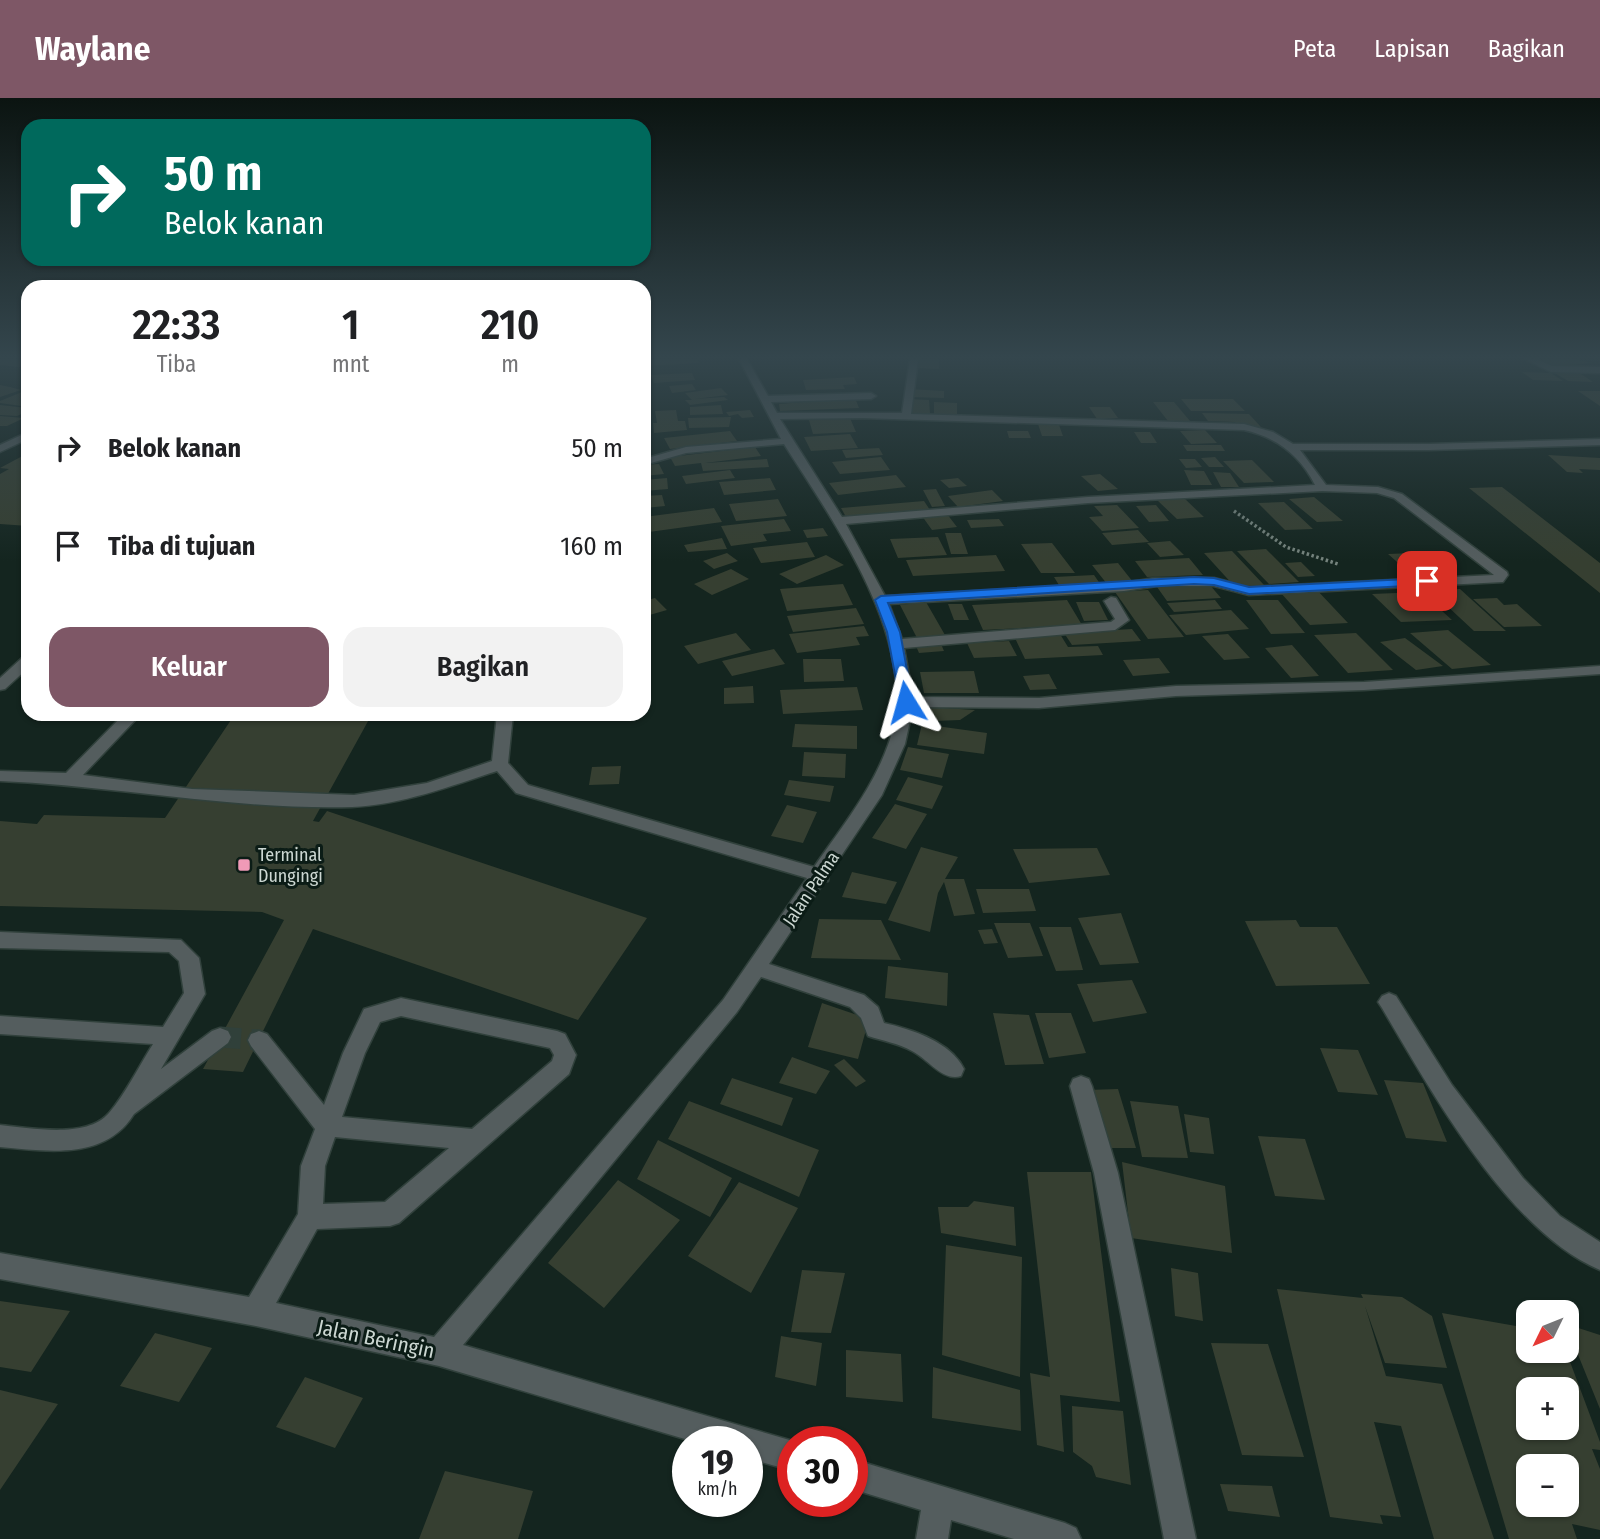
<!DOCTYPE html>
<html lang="id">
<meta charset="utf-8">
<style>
:root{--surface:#fff;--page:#f2f2f2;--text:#202124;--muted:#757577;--accent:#7e5766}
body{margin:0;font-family:"Fira Sans Condensed",sans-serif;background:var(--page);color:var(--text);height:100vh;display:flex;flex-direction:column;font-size:26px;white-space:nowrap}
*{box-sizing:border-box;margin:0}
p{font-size:23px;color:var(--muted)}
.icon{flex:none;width:38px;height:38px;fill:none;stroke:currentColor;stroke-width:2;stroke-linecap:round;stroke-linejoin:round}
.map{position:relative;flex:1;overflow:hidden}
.side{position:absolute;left:21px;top:182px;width:630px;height:441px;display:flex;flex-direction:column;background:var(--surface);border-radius:21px;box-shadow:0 2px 5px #0004}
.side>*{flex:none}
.banner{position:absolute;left:21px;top:21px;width:630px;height:147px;border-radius:21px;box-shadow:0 2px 5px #0004;background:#00695c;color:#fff;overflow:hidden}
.needle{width:46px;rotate:227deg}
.buttons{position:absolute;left:1516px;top:1202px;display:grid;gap:14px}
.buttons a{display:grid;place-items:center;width:63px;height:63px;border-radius:14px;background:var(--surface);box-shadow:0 2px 5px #0004;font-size:35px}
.speed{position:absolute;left:672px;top:1328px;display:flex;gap:14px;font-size:35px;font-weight:700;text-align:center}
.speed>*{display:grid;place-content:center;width:91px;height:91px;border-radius:50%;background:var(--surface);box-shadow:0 2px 5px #0004;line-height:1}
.speed small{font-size:18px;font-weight:400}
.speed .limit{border:10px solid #d22;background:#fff;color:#111}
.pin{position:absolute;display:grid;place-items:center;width:60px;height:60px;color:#fff;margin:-30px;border-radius:14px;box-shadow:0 4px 10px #0006}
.me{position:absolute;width:77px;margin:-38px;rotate:352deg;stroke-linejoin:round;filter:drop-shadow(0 0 5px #0008)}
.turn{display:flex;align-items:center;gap:24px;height:147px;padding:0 28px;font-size:32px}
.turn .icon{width:91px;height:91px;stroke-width:2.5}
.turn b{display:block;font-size:49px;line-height:60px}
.eta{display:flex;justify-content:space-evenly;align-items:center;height:119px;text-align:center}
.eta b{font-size:42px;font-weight:600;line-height:49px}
.button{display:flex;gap:14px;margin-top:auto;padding:14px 28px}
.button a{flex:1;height:80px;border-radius:21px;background:var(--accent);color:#fff;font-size:28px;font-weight:600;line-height:80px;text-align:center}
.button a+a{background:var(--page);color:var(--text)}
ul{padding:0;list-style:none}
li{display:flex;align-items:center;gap:21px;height:98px;padding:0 28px}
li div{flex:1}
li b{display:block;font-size:26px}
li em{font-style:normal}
header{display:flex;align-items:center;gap:42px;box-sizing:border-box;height:98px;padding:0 35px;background:var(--accent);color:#fff}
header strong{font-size:33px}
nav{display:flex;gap:38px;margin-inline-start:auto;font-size:24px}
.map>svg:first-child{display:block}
.building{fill:#363f31;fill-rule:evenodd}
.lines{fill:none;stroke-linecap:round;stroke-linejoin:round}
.minor-tunnel{stroke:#30403a;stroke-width:21;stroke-dasharray:21 10;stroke-linecap:butt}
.minor-casing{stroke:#31413c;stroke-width:3}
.path{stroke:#75837d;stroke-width:3.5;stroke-dasharray:2.5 2.5;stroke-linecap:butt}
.minor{fill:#545d5e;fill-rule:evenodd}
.route{fill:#1a73e8;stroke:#114b97;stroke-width:2}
.poi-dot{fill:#f09ab7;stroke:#0b1c16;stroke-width:2.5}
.labels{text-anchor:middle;stroke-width:6;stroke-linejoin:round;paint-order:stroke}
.poi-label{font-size:18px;fill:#ccd7d2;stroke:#0b1c16;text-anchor:start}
.street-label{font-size:18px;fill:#ccd7d2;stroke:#0b1c16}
.near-street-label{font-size:21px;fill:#ccd7d2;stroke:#0b1c16}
</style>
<header>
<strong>Waylane</strong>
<nav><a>Peta</a><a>Lapisan</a><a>Bagikan</a></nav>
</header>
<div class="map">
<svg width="1600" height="1441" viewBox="0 0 1600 1441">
<rect width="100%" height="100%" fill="#14251f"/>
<path class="building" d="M0 261H28V265L19 269 0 267Z
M644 261H698L699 265 644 268Z
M916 261H939V271L915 270Z
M1575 261 1591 265 1568 267 1571 269 1551 268 1534 262Z
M1522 274 1551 275 1563 283 1533 282Z
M1553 274H1578L1593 284 1568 283Z
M692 275 695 282 654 285 651 277Z
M854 279 857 286 843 287 845 291 806 292 803 282Z
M692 286 696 292 672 295 669 288Z
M0 287 10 289 21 292 0 299Z
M721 290 728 297 694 301 724 299 728 302 690 307 685 302H692L685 295Z
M909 291 944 293V300L909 299Z
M1578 293H1600V308Z
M22 294H28V309L0 305V303Z
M855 300 859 310 780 313 779 306Z
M909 301 929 302 930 316 909 315Z
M1181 301H1233L1245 313H1191Z
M934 304 957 305V319L934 318Z
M1153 304H1174L1190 323H1168Z
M0 307 28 310V313L17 318 0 317Z
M721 307 723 316 690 317V309Z
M1089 309H1110L1118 320 1097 321Z
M676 312 678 323H685L687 332 654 335 653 325H657L655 313Z
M750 312 754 319 742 320 738 316 729 318 726 314Z
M1202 315 1249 316 1261 329 1239 328 1235 324 1208 323Z
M0 318 24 320 7 328H0Z
M731 319 729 329 689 330 688 320Z
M850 320 856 334 813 336 809 322Z
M1038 326 1059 327 1063 338H1042Z
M1205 332 1217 345 1191 346 1180 333Z
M730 333 737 343 670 351 664 340Z
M1007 333H1028L1031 340H1009Z
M1134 334H1150L1157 345H1141Z
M850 336 858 350 811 353 804 339Z
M1183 347H1221L1225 353H1187Z
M755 349 761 358 705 365 767 361 769 369 703 373 701 365 675 368 670 359Z
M879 350 883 357 846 360 842 352Z
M28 355V428L0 426V376L9 371 0 370Z
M1548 357 1600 360V372L1579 371 1583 375 1567 374Z
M881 359 890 372 840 376 832 364Z
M1215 359 1224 369H1209L1201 360Z
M1179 361H1195L1202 369 1186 370Z
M1252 362 1274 384 1244 385 1223 363Z
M659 366 664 376 644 378V367Z
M730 372 735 380 686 386 682 378Z
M1184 372 1204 373 1212 387H1191Z
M1213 374 1230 375 1239 389H1221Z
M1100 376 1118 391 1098 393 1081 378Z
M896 377 906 389 838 397 829 385Z
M667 380 668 391 644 393V382Z
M770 380 776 392 724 397 719 384Z
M958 380 967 388 949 390 940 382Z
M1502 389 1600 465V495L1469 390Z
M936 391 945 408 932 409 923 392Z
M992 392 1003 403 958 409 948 398Z
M662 397 665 408 645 410 644 398Z
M1314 399 1343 423 1317 424 1289 401Z
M1184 400 1204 419 1177 421 1157 402Z
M778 401 787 418 736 423 729 406Z
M924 403 930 412 846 419 841 410Z
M1284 404 1313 431 1285 432 1258 405Z
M1117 407 1139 430 1102 433 1089 419 1103 418 1094 408Z
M1156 407 1169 423 1149 424 1136 408Z
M714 410 722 424 649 434 644 422V419Z
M947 416 957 429 932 432 922 418Z
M784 421 791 433 763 436 767 443 731 448 721 428Z
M999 421 1004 428 971 430 967 422Z
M823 430 828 438 807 440 803 432Z
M1138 432 1149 444 1112 447 1102 435Z
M945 435H961L968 456H951Z
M938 439 947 457 898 460 890 441Z
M722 440 727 451 688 454 684 447Z
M1170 443 1184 457 1160 459 1147 445Z
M807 444 815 459 761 465 753 450Z
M1052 445 1075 475H1041L1021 446Z
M1266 451 1299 484 1269 486 1237 453Z
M1232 453 1264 487 1235 489 1204 455Z
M727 455 738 463 714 471 703 463Z
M1413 455 1439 476 1413 478 1388 456Z
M826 457 844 467 797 486 779 476Z
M996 457 1005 473 913 478 906 462Z
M1189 460 1203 477 1147 479 1135 463Z
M1301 464 1315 478 1298 479 1285 465Z
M1118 465 1133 484 1107 486 1092 467Z
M731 471 749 481 712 497 694 486Z
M1094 477 1103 490 1062 492 1054 479Z
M843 486 853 507 787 513 780 491Z
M1209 486 1221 500 1167 503 1157 489Z
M1316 491 1348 525 1310 527 1279 493Z
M1460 491 1506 533H1474L1430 492Z
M1148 492 1184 539 1148 541 1115 494Z
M1421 494 1452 522 1401 524 1372 496Z
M655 500 667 512 646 518 644 503Z
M1497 500 1504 507 1517 506 1542 528 1504 529 1473 501Z
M1067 502 1082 527 983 532 972 507Z
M1215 502 1222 511 1174 514 1167 505Z
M1246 502H1278L1305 535 1271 536Z
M926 504 945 537 917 540 900 507Z
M1076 504H1099L1108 522 1084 523Z
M948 506H962L969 522H954Z
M856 510 864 526 793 534 787 518Z
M1231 512 1249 531 1186 537 1169 517Z
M864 528 869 538 856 539 860 547 797 555 789 536Z
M1132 531 1141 543 1072 547 1064 535Z
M1448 532 1491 567 1452 571 1410 535Z
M736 535 751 552 698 566 684 548Z
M1356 535 1393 572 1348 575 1314 537Z
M1060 536 1068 549 1098 548 1103 557 1025 561 1014 538Z
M1228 536 1250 560 1224 562 1202 538Z
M1405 540 1443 568 1416 572 1380 544Z
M1009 543 1017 558 974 560 967 545Z
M941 546 944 553 919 555 916 548Z
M1292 547 1319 578 1291 580 1265 550Z
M774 551 785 566 732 578 722 563Z
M1159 560 1170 575 1133 578 1123 562Z
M803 561H841L844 583 804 584Z
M974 573 979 595H924L920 574Z
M1049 576 1057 591 1030 592 1023 578Z
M753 588 754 605 724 606V590Z
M857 589 863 612 783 616 780 592Z
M912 608 975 612 960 622 909 624Z
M235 616H372L313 723 319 724 327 713 647 820 578 922 313 831 243 974 203 971 284 822 262 814 0 808V723L37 726 44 717 165 720Z
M795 626 857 628V651L792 649Z
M922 626 987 635 984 656 917 647Z
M908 649 949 656 942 680 900 672Z
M804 654 846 656 845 680 802 678Z
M621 668 619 686 589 687 592 669Z
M908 679 943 688 932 711 896 702Z
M789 682 834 688 830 704 784 697Z
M895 706 927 716 906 751 872 740Z
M787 707 817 714 803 745 771 738Z
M921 749 958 759 945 781H964L975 816 954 818 944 784 938 795 930 834 888 822Z
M1097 750 1110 777 1029 785 1013 751Z
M852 774 897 784 886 806 842 799Z
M976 791H1029L1036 813 983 815Z
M1121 815 1139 865 1100 867 1078 820Z
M819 821 881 822 901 862 811 860Z
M1296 822 1300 829H1337L1370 886 1276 888 1245 823Z
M994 825H1030L1043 858 1008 860Z
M1039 829H1071L1083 872 1056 873Z
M992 831 998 845 984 846 978 832Z
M888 868 948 875 947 908 885 900Z
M1132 882 1147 915 1093 924 1077 886Z
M822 905 869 921 858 961 808 949Z
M993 915 1029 917 1044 966 1005 967Z
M1035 915H1071L1086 955 1049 960Z
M1320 950 1358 952 1378 997 1338 994Z
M792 959 830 973 816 996 779 985Z
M844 961 866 983 856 989 834 967Z
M732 980 793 1000 782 1028 720 1006Z
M1384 982 1423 985 1447 1044 1406 1040Z
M1118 991 1136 1050H1104L1087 992Z
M689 1003 819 1052 799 1099 668 1041Z
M1130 1003 1178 1008 1188 1060 1142 1059Z
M1184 1016 1209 1020 1214 1056 1190 1054Z
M1258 1038 1305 1041 1325 1102 1275 1098Z
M658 1042 732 1080 710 1119 637 1081Z
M1122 1064 1225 1088 1232 1155 1131 1140Z
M1027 1074H1091L1120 1304 1060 1297 1064 1354 1037 1347 1030 1275 1050 1279Z
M618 1082 680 1122 604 1210 548 1165Z
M739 1084 798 1110 751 1195 688 1158Z
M974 1103 1014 1109 1016 1148 941 1135 938 1109H968Z
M946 1147 1022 1159 1020 1279 942 1257Z
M1171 1170 1198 1175 1203 1223 1175 1218Z
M802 1172 845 1175 831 1235 791 1234Z
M1277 1191 1363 1200 1361 1196 1402 1199 1432 1218 1447 1270 1385 1265 1365 1208 1386 1278 1442 1286 1494 1441H1434L1401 1328 1374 1324 1401 1419 1380 1417 1383 1426 1330 1419Z
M0 1203 70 1213 31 1274 0 1269Z
M1442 1215 1528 1230V1253H1566L1600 1344V1352L1592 1351 1600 1371V1432L1572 1426 1577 1441H1509ZM1528 1292H1566V1330H1528ZM1528 1368H1566V1407H1528Z
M1566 1226 1600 1237V1311L1566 1227Z
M155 1235 212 1250 179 1304 120 1288Z
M781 1238 822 1245 816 1288 775 1279Z
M1211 1245 1268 1246 1304 1359 1242 1357Z
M846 1252 901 1256 903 1304 846 1299Z
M933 1269 1020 1292 1021 1333 932 1320Z
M305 1279 363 1300 335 1350 276 1329Z
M0 1292 58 1306 0 1392Z
M1072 1308 1123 1313 1131 1387 1096 1379 1092 1368 1073 1354Z
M445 1373 533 1393 518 1441H419Z
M1220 1386 1272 1388 1280 1419 1228 1413Z"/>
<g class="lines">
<path class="minor-tunnel" d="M220 939 259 942"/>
<defs>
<path id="minor" d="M739 261H747L768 298 871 295 876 298 871 301 771 304 777 315H902L910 261H918L911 316 1244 326 1273 334 1293 346H1429L1600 341V347L1429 352H1300L1326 387 1378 389 1402 396 1507 474 1508 477 1503 484 1249 497 1214 488H1157L1124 493 889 506 902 541 1111 524 1115 521 1104 503 1111 499 1116 500 1129 522 1115 532 904 550 913 599 1039 600 1176 588 1364 584 1600 568V576L1364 592 1176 598 1039 610 913 609 905 646 882 697 829 776 828 783 824 784 769 866 864 897 878 909 884 925C911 931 951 944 964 971L961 978C943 984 928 961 912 953 898 945 883 943 868 938L861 920 850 909 761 879 737 914 463 1247 793 1343 795 1344H793V1373L747 1360V1344H695L439 1268 256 1228 0 1181V1155L249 1199 298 1116 301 1068 315 1031 251 948 248 942 251 936 259 933 267 936 324 1007 343 955 364 911 401 900 557 933 565 936 576 957 569 976 399 1125 390 1128 317 1131 276 1205 434 1239 723 902 807 780 516 695 497 673C451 688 401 707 352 709 234 712 118 688 0 683V673L66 675 124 616H141L83 677 192 691 354 697 427 685 492 663 497 616H513L508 665 528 687 814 769C841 730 872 692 888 647 925 550 834 425 784 346L686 355 644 367V361L686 349 781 341ZM862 320 1244 332C1276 339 1300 357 1315 387L1088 399 842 419 780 321ZM1322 393 1377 395 1394 400 1494 477 1249 489 1214 480H1155L1124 485 885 498 846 426 1088 405ZM401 918 550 950 554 957 552 963 472 1031 342 1019 365 955 380 924ZM335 1039 449 1050 385 1104 323 1106 325 1068Z
M1525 261H1536L1552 268 1600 269V275L1551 274Z
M28 334V341L0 354V347Z
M28 558V570L5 591 0 592V580L23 559Z
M0 834 181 842 199 860 205 896 161 971 212 933 220 930 228 933 231 939 228 945 134 1016C105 1063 47 1053 0 1049V1027C31 1030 87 1041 109 1015 126 995 139 968 153 946L0 936V918L163 929 184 895 179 863 169 854 0 850Z
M1389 895 1396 898 1452 987 1523 1080 1560 1118 1600 1144V1172C1509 1134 1431 993 1382 910L1378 904 1382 898Z
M1081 978 1089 981 1092 988 1118 1075 1196 1441H1164L1094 1075 1070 988 1073 981Z
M852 1361 1065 1425 1076 1430 1081 1441H1014L951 1422 948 1441H916L921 1412 852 1391Z"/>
</defs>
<use href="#minor" class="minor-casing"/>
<path class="path" d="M1234 413 1286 449 1338 466"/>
<use href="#minor" class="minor"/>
</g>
<linearGradient id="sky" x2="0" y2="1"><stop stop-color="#0b1411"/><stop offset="0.56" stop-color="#34464d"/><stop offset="1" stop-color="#34464d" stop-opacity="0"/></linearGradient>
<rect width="1600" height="463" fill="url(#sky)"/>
<path class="route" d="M1194 479 1214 480 1249 489 1427 480 1433 483 1427 487 1249 496 1214 487 1194 486 888 505 900 534 913 604 906 608 900 604 887 534 875 502 881 498Z"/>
<rect class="poi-dot" x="237" y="760" width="14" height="14" rx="3.5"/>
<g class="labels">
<g class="poi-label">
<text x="258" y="763">Terminal<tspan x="258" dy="21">Dungingi</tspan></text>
</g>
<g class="street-label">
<text transform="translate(811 791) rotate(-56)" y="6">Jalan Palma</text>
</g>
<g class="near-street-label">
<text transform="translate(376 1241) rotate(12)" y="7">Jalan Beringin</text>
</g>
</g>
</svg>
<div class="buttons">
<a><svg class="needle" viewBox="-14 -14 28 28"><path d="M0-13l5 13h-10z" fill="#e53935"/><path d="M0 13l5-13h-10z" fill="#757577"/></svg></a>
<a>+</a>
<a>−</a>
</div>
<div class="speed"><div>19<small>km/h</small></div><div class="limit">30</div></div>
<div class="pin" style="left:1427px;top:483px;background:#d93025"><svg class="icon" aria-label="arrive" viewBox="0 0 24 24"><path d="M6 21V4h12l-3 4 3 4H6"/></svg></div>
<svg class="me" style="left:906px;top:604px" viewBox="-20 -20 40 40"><path d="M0-17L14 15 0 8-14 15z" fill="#1a73e8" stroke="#fff" stroke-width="4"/></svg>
<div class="banner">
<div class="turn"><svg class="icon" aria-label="right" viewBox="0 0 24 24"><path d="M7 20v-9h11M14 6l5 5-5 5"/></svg><div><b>50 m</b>Belok kanan</div></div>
</div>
<section class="side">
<div class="eta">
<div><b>22:33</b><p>Tiba</p></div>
<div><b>1</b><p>mnt</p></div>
<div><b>210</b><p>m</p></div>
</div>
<ul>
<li><svg class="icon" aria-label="right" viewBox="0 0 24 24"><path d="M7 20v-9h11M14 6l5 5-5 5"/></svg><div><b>Belok kanan</b></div><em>50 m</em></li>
<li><svg class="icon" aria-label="arrive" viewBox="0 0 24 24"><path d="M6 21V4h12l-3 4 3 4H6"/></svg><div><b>Tiba di tujuan</b></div><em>160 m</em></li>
</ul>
<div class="button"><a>Keluar</a><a>Bagikan</a></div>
</section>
</div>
